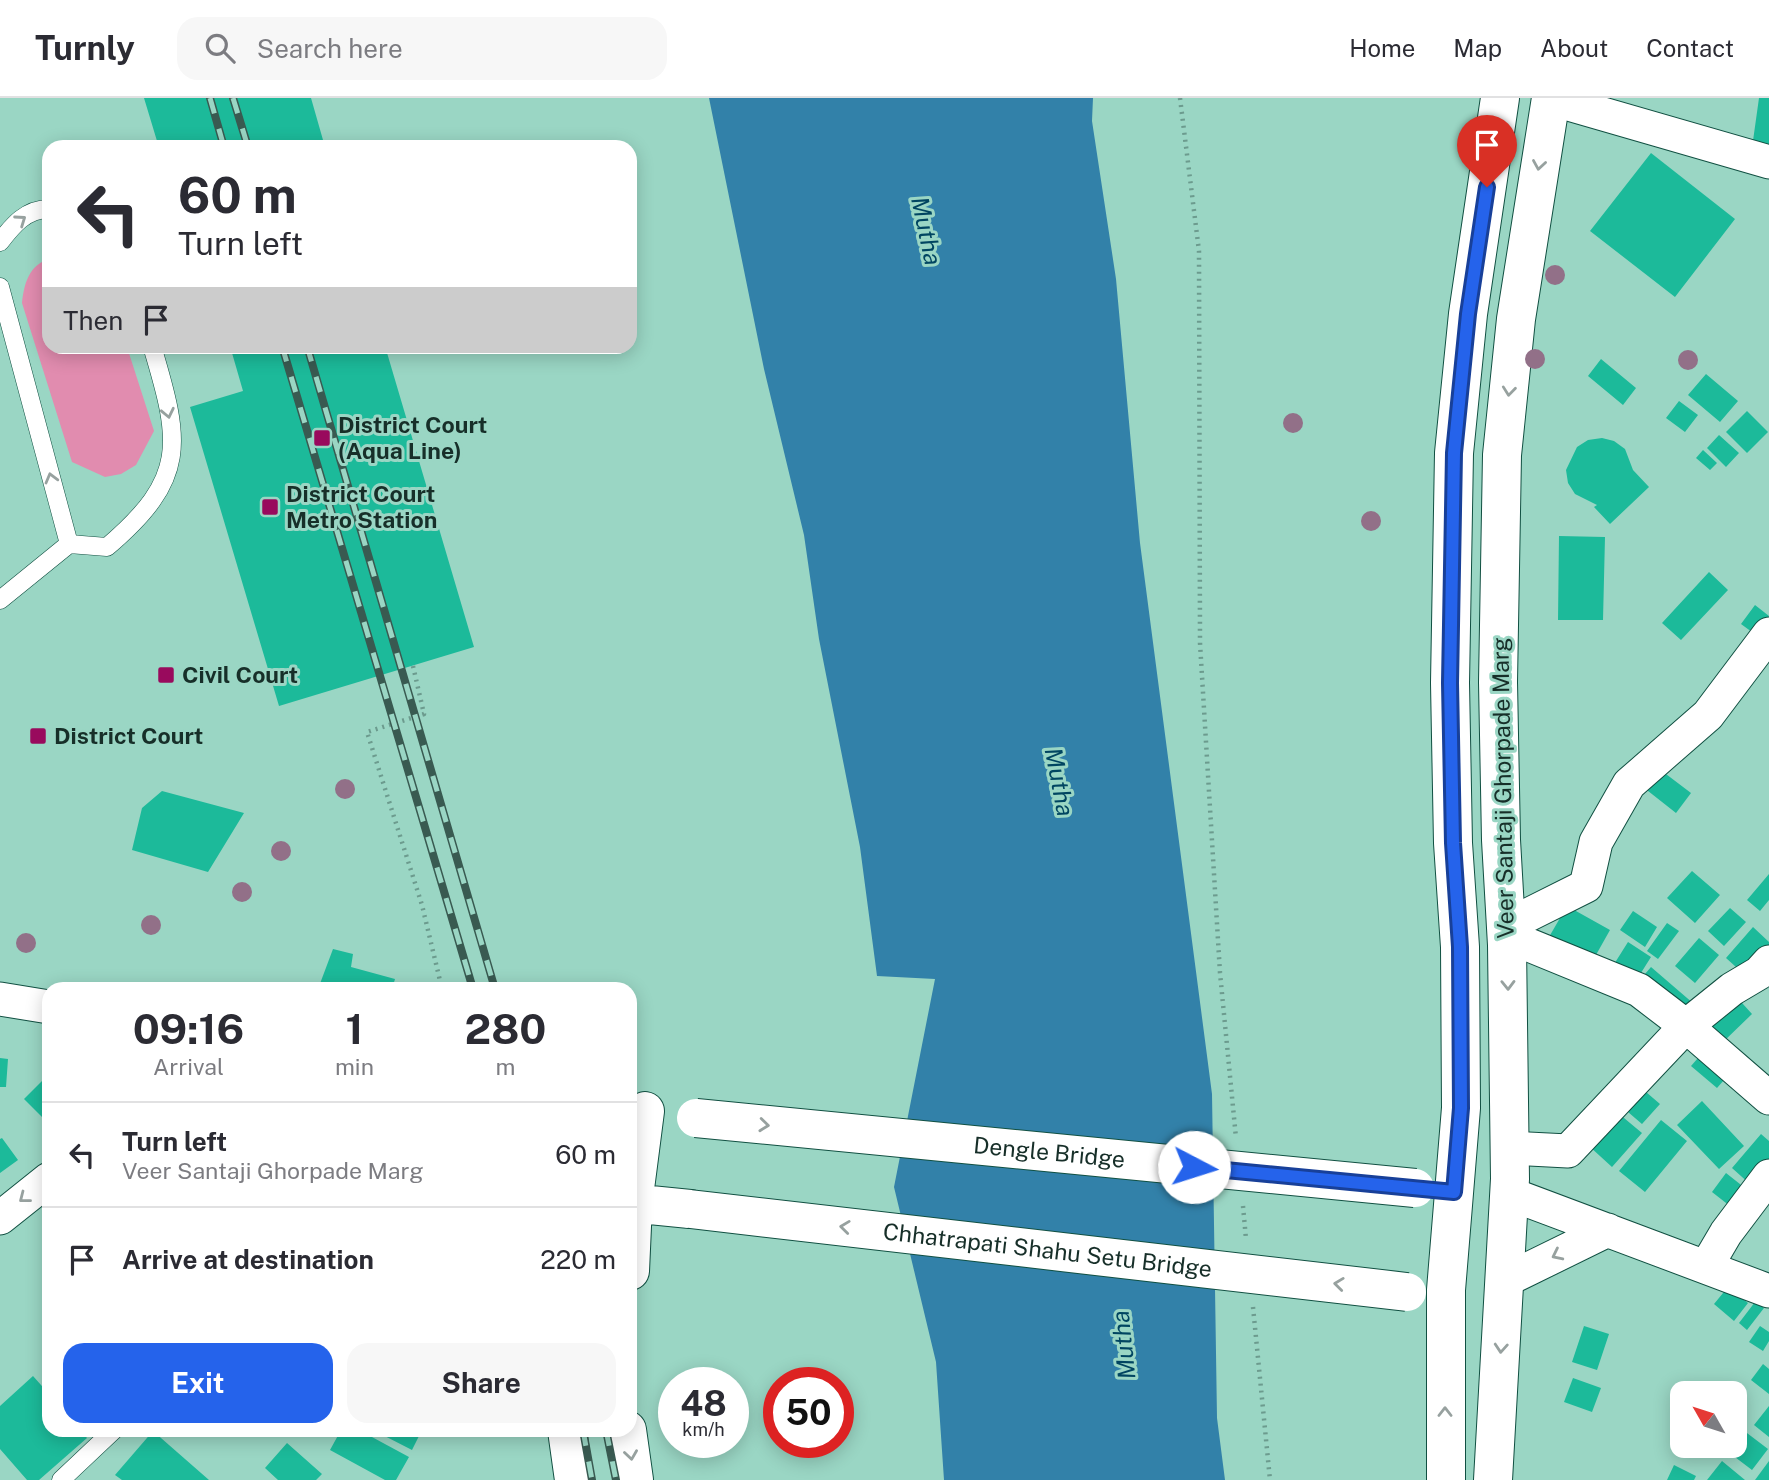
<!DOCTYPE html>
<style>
:root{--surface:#fff;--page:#f7f7f7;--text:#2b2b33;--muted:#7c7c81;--line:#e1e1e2;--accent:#2563eb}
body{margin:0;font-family:"Public Sans",sans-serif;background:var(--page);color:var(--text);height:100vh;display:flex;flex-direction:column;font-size:26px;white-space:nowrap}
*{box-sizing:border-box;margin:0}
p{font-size:23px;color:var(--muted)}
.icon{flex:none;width:38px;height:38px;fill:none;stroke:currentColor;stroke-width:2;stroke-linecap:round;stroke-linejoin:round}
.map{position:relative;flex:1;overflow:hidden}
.side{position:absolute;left:42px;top:884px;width:595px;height:455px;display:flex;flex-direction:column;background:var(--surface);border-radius:21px;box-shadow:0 4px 18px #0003}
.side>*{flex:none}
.hud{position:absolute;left:42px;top:42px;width:595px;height:214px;border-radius:21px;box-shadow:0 4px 18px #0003;background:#fff;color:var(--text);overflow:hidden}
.needle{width:46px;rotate:309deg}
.tools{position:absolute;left:1670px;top:1283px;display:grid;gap:14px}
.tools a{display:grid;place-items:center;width:77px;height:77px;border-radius:14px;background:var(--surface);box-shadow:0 4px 18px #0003;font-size:35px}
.speed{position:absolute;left:658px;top:1269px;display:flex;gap:14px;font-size:35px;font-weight:700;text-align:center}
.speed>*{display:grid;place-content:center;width:91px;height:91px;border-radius:50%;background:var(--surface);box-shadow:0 4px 18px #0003;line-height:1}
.speed small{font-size:18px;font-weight:400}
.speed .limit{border:10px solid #d22;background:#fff;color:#111}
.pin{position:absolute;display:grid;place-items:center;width:60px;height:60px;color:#fff;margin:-72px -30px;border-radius:50% 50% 50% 0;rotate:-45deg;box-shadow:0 0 7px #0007}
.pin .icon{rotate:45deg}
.me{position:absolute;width:77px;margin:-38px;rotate:95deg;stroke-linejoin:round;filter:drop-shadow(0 0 5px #0008)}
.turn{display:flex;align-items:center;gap:24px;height:147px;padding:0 21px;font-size:32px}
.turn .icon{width:91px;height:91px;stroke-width:2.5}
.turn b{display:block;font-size:49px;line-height:60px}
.then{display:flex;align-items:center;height:66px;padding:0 21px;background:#0003;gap:14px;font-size:26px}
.eta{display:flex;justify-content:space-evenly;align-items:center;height:119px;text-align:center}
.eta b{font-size:42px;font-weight:700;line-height:49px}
.button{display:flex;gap:14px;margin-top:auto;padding:14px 21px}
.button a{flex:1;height:80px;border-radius:21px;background:var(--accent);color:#fff;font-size:28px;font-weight:700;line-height:80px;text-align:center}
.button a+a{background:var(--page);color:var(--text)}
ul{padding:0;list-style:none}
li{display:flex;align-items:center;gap:21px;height:105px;padding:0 21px;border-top:2px solid var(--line)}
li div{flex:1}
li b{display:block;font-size:26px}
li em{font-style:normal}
header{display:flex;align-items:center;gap:42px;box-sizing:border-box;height:98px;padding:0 35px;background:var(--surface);border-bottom:2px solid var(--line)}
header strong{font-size:33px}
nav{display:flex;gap:38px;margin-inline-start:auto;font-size:24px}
.search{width:490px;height:63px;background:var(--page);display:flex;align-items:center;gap:18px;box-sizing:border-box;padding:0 24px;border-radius:21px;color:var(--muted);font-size:26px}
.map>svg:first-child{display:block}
.park{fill:#e18caf}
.water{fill:#3281a9}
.building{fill:#1cba9a}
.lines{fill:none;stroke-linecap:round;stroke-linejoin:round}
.lane-casing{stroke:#115042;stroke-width:19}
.street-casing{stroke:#115042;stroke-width:35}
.secondary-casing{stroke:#115042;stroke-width:40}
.path{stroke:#6c9b8e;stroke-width:4.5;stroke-dasharray:2 5;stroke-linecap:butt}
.lane{stroke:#fff;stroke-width:18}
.street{stroke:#fff;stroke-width:33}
.secondary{stroke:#fff;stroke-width:38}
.rail-casing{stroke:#395a51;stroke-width:8}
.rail{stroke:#9ad6c4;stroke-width:5;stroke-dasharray:16;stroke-linecap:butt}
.secondary-bridge-casing{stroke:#115042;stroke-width:40;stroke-linecap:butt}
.secondary-bridge{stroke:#fff;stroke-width:38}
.tree{fill:#927088}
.oneway{stroke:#97a19f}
.route-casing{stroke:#184099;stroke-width:18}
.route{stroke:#2563eb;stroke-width:12}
.poi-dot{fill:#990a5d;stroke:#9ad6c4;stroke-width:2.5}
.labels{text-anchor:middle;stroke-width:6;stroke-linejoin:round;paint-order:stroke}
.poi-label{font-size:23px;font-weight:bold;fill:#172f29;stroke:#9ad6c4;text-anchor:start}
.street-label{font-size:23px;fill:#172f29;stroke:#9ad6c4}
.water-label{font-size:24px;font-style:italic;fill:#004561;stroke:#9ad6c4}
</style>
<header>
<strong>Turnly</strong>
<div class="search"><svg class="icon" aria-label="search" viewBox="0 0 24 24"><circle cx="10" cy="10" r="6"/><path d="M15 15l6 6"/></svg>Search here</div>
<nav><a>Home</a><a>Map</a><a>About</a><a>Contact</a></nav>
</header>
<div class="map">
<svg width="1769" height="1382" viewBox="0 0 1769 1382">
<rect width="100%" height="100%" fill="#9ad6c4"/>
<path class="park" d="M49 161V248L127 249 154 333 136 367 121 376 105 379 72 364 22 205C24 186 29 167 49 161Z"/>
<path class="water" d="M709 0H1093L1092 23 1116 181 1140 445 1212 996 1217 1320 1225 1382H944L936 1264 894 1089 935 881 877 878 860 749 819 541 804 437 764 271Z"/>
<path class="building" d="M144 0H311L325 49H141L157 43Z
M1759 0H1769V59L1751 57Z
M1651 55 1735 121 1675 199 1590 133Z
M230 248H385L474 549 279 608 190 309 243 293Z
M1601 261 1636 290 1623 307 1588 278Z
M1706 276 1738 303 1720 324 1688 297Z
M1679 303 1698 317 1685 334 1666 320Z
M1747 313 1768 334 1747 355 1726 334Z
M1719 337 1739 355 1726 369 1707 350Z
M1602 340 1614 343 1625 351 1633 372 1649 389 1610 426 1594 409 1597 407 1575 396 1568 385 1566 372 1577 349 1588 342Z
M1703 352 1717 365 1710 372 1696 360Z
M1559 438 1605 439 1603 522H1558Z
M1709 474 1728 492 1681 542 1662 525Z
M1755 507 1769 518 1756 537 1741 526Z
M1658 670 1691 695 1676 715 1643 689Z
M162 693 244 715 208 774 132 752 142 710Z
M1692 773 1720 797 1695 825 1667 800Z
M1769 776V802L1760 813 1747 802Z
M1567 808 1610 832 1592 864 1549 839Z
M1730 810 1746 824 1724 848 1708 833Z
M1633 813 1657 829 1645 849 1620 832Z
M1667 825 1679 833 1658 861 1647 853Z
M1753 829 1769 844V852L1746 878 1726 860Z
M1699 840 1719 857 1695 885 1675 868Z
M1628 844 1651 859 1634 886 1611 871Z
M333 851 353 856 351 869 395 881 392 891H318Z
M1651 869 1694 906 1682 920 1639 883Z
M1733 895 1752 916 1721 946 1701 926Z
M1705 952 1731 974 1717 990 1691 968Z
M0 960 8 961 6 989H0Z
M45 980 49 984V1026L24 1001Z
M1639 988 1660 1006 1642 1026 1621 1008Z
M1702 1003 1744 1048 1719 1071 1677 1027Z
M1618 1015 1642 1035 1612 1069 1589 1048Z
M1661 1022 1687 1043 1645 1094 1619 1073Z
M1761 1036 1769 1043V1067L1751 1087 1732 1070Z
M2 1040 18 1062 0 1075V1041Z
M1726 1075 1750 1094 1735 1112 1712 1094Z
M1728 1189 1748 1205 1734 1223 1714 1206Z
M1755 1204 1764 1210 1747 1232 1739 1225Z
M1584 1228 1609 1236 1597 1272 1572 1264Z
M1760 1228 1769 1234V1243L1763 1253 1749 1244Z
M1763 1266 1769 1271V1296L1751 1282Z
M33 1278 49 1296V1332H80L87 1340 39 1382H27L0 1351V1308Z
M1573 1280 1601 1290 1592 1314 1564 1304Z
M1769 1308V1339L1754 1327Z
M341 1332H359L409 1359 396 1382H385L330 1352Z
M373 1332H422L412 1352Z
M1743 1332 1768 1351 1752 1372 1727 1353 1734 1348Z
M153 1333 209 1382H122L115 1377Z
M287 1345 322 1376 316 1382H278L265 1370Z
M1722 1363 1745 1382H1707Z
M1769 1363V1382H1755Z
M1674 1367 1696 1378 1694 1382H1667Z"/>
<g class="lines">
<defs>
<path id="lane" d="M0 144C13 127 26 111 49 111
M0 189 69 446
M0 502 69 446 107 449C188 380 181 345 152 248
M61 1382 114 1332"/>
<path id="street" d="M1551 1 1769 64
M1506 828 1586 788 1596 744 1629 686 1708 617 1769 536
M1507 838 1639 892 1686 928 1769 1000
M0 901 49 909
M1510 1050 1568 1053 1686 928 1732 891 1759 875 1769 864
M1508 1095 1769 1193
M0 1120 49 1081
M1706 1169 1726 1135 1769 1078
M1506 1182 1608 1132"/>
<path id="secondary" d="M630 1105 690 1111
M630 1173 633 1106 645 1013
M567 1332 574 1382
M627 1332 634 1382
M1446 1382V1192L1461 1010 1460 849 1453 745 1450 585 1454 355 1468 216 1500 0
M1493 1382 1510 1081 1507 847 1501 742 1498 584 1502 357 1516 221 1551 0"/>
</defs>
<use href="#lane" class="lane-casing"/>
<use href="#street" class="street-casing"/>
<use href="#secondary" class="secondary-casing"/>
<path class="path" d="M1180 0 1199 153 1200 545 1220 875 1236 1040
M413 568 424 616 367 634 422 807 442 891
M1243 1108 1246 1141
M1253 1209 1270 1382"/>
<use href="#lane" class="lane"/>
<use href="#street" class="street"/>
<use href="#secondary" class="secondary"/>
<defs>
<path id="rail" d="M210 0 224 49
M233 0 248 49
M282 248 473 891
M307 248 495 891
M583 1332 592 1382
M606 1332 616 1382"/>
</defs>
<use href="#rail" class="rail-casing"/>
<use href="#rail" class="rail"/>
<defs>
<g id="secondary-bridge">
<path id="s1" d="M696 1020 1415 1090"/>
<path id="s2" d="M690 1111 1407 1194"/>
</g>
</defs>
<use href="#secondary-bridge" class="secondary-bridge-casing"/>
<use href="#secondary-bridge" class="secondary-bridge"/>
</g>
<g class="tree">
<circle cx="1555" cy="177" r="10"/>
<circle cx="1535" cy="261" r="10"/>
<circle cx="1688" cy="262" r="10"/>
<circle cx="1293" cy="325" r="10"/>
<circle cx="1371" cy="423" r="10"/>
<circle cx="345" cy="691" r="10"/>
<circle cx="281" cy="753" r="10"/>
<circle cx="242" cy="794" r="10"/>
<circle cx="151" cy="827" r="10"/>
<circle cx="26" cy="845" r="10"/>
</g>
<defs><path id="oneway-chevron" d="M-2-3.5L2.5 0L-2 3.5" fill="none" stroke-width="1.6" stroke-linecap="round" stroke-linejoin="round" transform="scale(1.75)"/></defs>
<g class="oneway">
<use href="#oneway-chevron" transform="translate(1539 67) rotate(99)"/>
<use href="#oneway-chevron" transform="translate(21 122) rotate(-35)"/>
<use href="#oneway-chevron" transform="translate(1509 293) rotate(96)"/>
<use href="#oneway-chevron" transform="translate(168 315) rotate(78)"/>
<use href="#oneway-chevron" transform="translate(51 380) rotate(-105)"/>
<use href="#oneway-chevron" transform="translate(1508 887) rotate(89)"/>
<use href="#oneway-chevron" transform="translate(764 1027) rotate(6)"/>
<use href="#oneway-chevron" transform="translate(24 1100) rotate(142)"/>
<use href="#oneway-chevron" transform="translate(845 1129) rotate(-173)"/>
<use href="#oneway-chevron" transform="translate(1557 1157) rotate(154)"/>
<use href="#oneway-chevron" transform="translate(1339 1186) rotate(-173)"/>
<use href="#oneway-chevron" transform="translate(1501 1250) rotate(94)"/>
<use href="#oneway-chevron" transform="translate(1445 1314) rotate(-90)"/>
<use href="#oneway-chevron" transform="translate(631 1357) rotate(82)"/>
</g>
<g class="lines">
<defs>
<path id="route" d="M1194 1069 1454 1094 1461 1010 1460 849 1453 745 1450 585 1454 355 1468 216 1487 89"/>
</defs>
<use href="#route" class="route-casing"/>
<use href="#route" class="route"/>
</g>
<g class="poi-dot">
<rect x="313" y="331" width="18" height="18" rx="3.5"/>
<rect x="261" y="400" width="18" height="18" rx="3.5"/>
<rect x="157" y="568" width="18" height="18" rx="3.5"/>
<rect x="29" y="629" width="18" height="18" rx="3.5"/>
</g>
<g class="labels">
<g class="poi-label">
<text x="338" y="335">District Court<tspan x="338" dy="26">(Aqua Line)</tspan></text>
<text x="286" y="404">District Court<tspan x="286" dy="26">Metro Station</tspan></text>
<text x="182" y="585">Civil Court</text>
<text x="54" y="646">District Court</text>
</g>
<g class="street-label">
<text transform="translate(1503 690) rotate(-91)" y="8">Veer Santaji Ghorpade Marg</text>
<text dy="8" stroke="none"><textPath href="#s1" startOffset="355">Dengle Bridge</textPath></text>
<text dy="8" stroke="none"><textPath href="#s2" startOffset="360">Chhatrapati Shahu Setu Bridge</textPath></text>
</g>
<g class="water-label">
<text transform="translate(926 133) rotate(78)" y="8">Mutha</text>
<text transform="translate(1059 684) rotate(79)" y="8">Mutha</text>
<text transform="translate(1124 1247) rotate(-96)" y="8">Mutha</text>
</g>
</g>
</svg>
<div class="tools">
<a><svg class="needle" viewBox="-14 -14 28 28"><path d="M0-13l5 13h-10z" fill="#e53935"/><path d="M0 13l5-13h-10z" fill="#7c7c81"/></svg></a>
</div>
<div class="speed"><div>48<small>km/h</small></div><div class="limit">50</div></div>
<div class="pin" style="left:1487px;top:89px;background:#d93025"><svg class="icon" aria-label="arrive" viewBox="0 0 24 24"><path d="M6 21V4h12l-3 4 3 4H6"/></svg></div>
<svg class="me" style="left:1194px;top:1069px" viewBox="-20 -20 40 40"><circle r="19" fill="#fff"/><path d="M0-13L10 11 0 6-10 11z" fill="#2563eb"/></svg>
<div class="hud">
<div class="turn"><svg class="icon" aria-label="left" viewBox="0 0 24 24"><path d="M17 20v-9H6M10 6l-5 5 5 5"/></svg><div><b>60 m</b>Turn left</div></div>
<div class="then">Then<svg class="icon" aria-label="arrive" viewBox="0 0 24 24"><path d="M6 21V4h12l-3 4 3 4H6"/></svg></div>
</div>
<section class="side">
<div class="eta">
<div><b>09:16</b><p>Arrival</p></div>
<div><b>1</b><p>min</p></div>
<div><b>280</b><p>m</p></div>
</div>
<ul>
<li><svg class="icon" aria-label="left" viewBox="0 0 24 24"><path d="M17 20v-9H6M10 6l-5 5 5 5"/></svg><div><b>Turn left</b><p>Veer Santaji Ghorpade Marg</p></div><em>60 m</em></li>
<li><svg class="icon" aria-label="arrive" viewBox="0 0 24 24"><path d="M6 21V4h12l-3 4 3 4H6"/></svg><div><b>Arrive at destination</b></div><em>220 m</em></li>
</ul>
<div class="button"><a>Exit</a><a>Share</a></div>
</section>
</div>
